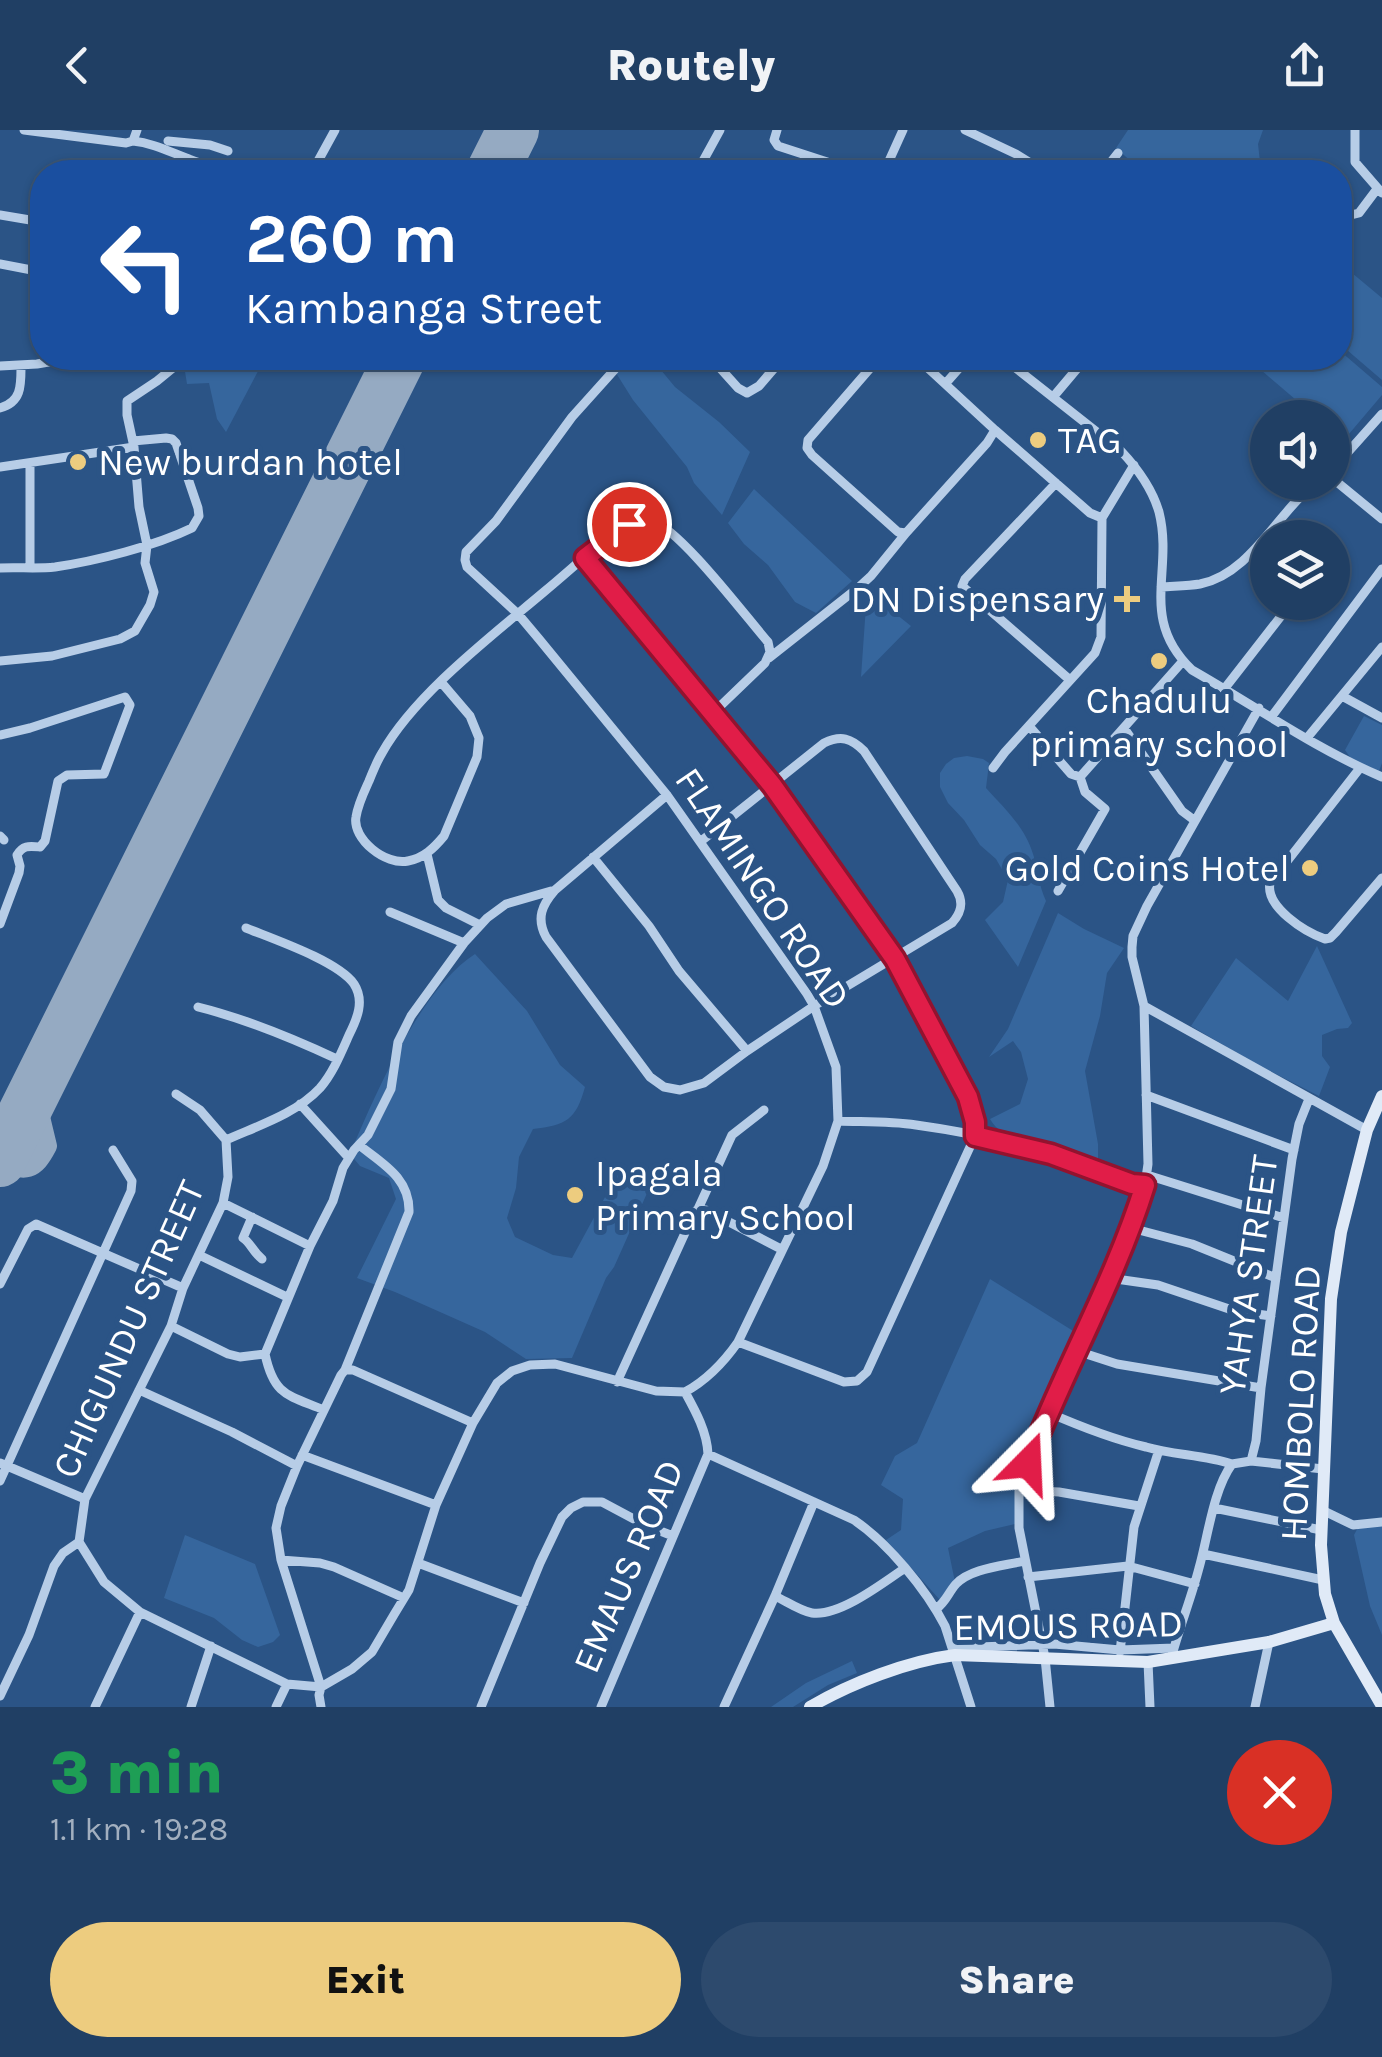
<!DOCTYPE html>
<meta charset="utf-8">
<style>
:root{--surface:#203f64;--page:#2d4a6d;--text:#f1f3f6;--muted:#a2afbf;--line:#3d5878;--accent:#edcc7f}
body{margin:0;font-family:Karla,sans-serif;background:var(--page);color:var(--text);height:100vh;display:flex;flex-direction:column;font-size:38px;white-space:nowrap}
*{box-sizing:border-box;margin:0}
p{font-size:32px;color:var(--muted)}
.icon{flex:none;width:55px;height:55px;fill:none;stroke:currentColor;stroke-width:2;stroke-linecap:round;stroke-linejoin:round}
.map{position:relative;height:1577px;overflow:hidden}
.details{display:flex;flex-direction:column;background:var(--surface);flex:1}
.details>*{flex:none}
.top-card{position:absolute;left:30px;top:30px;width:1322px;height:210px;border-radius:40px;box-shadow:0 2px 8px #0004,0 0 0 2px var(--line);background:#1a4fa0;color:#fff;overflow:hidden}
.tools{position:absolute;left:1250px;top:270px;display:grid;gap:20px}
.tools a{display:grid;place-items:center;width:100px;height:100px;border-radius:50%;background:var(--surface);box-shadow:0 2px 8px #0004,0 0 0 2px var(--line);font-size:50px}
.pin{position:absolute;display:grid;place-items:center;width:85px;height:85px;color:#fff;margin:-42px;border:5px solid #fff;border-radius:50%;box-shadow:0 2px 10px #0007}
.me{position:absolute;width:110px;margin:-55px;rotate:21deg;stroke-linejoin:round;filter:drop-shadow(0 0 8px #0008)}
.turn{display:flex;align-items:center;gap:35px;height:210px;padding:0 50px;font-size:45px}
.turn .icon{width:130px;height:130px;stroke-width:2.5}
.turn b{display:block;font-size:70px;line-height:85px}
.round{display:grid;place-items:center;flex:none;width:105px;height:105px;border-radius:52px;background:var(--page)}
.headline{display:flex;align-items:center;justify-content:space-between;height:170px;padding:0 50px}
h1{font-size:60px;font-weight:800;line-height:75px;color:#1e9e55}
.action{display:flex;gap:20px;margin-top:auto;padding:20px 50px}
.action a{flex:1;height:115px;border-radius:60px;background:var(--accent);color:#111;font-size:40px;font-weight:800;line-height:115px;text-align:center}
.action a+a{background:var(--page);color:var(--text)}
header{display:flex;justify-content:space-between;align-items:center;height:130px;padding:0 50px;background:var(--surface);font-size:45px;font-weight:800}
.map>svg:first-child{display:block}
.green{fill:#36669d}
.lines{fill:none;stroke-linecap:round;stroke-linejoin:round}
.taxiway{stroke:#95aac2;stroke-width:20}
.runway{stroke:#95aac2;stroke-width:52}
.street{stroke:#b7cde7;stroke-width:9}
.secondary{stroke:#e0eaf7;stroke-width:12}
.route-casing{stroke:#92132f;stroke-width:25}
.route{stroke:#e11d48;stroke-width:18}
.poi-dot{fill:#edcc7f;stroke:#2b5486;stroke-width:4}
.labels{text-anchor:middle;stroke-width:10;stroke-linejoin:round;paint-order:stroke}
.poi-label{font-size:38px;fill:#fff;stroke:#2b5486;text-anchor:start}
.street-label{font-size:38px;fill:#fff;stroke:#2b5486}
</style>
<header><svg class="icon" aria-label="back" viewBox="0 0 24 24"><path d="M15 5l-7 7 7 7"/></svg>Routely<svg class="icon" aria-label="share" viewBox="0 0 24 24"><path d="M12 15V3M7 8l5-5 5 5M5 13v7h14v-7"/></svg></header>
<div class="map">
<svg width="1382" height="1577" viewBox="0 0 1382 1577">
<rect width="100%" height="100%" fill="#2b5486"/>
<path class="green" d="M1128 0H1263L1258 14 1261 41 1143 42 1116 18Z
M1340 133 1382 168V250L1340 214Z
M1340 221 1382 257V265L1343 311 1333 302 1332 288 1316 287 1247 228H1340Z
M196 228H265L226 302 217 289 209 253 187 254 184 235Z
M635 228H651L675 257 719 292 750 322 722 385 694 353 687 337 633 270 616 243Z
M754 359 852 451 816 483 795 472 768 435 744 414 728 393Z
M867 461 911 496 861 547Z
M1364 586 1382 595V633L1379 641 1352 630 1345 620Z
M967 626 983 629 989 633 986 658C1005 679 1025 697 1033 724 1039 741 1038 754 1046 771L1018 837 985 790 1003 772 1008 750 996 729 980 715 964 690 948 673 940 657V643L946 634 954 628Z
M1058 783 1084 799 1124 818 1107 843 1100 886 1085 941 1098 1014V1030C1086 1025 1074 1019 1061 1016 1037 1009 1003 1013 990 989L1020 974 1028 949 1021 922 1013 911 989 927 1008 899Z
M1317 816 1352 893 1348 898 1337 899 1322 905V926L1330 937 1319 966 1256 934 1191 896 1236 828 1288 871Z
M475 824 527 881 560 935 585 957C576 990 566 995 533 999L519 1027 516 1058 507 1088 515 1107 553 1125 572 1128 617 1045 648 1061 614 1137 606 1148 572 1228 526 1229 485 1202 395 1162 357 1148 396 1069 389 1048 360 1036 350 1024C375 965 420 859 475 824Z
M990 1149 1078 1204 1017 1344 1015 1394 985 1401 948 1418 955 1452 940 1470 886 1410 901 1400 903 1369 881 1355 895 1326 917 1313Z
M1362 1390H1382V1505L1370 1476 1354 1405Z
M185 1405 255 1434 280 1505 273 1512 258 1517 242 1510 214 1488 164 1468Z
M852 1531 857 1543 828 1555 793 1577H771L806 1553Z"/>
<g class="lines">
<path class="taxiway" d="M0 1031C26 1042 34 1041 47 1016L34 962"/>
<path class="runway" d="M492 42 513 0
M0 1031 400 228"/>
<path class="street" d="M24 0 126 13 133 11 137 0
M777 0 774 10 778 16 858 42
M965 0 1016 24 1045 42
M1355 0V32L1382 63
M133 11C153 13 170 22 189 29 200 34 210 34 219 42
M168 11 210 15 228 21
M312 42 335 0
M697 42 720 0
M799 42 807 26
M884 42 903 0
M1103 42 1118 23
M1340 79 1351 85 1359 83 1377 59
M0 85 42 92
M0 134 42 142
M625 228 572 287 496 391 466 422 465 430 467 437 518 484 539 509 667 665 807 864 814 876 836 937 838 991 823 1036 738 1212C724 1232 707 1250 685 1262
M711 228 738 258 747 263 759 256 783 228
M879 228 808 310 807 318 812 325 898 402 906 403 987 313 995 300 917 228
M1003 228 1121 321C1138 339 1152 358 1159 382 1174 442 1138 488 1192 540 1255 576 1316 619 1382 647
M0 236 37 234 72 228
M946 253 968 228
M1054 266 1086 228
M0 278C22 272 21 255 21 235
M995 300 1090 383 1102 388
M0 337 134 317
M1332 340 1382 284
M1332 348 1382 389
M1056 353 965 449 962 456 1070 550
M1254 422 1268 433
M585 428 772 655 895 829 967 967 975 992V1006L867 1242 857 1251 844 1252 738 1212
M30 437V334
M0 438C18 437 37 439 55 437 96 431 155 416 192 398L199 386 198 378 176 313 172 309 166 308 133 311
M1161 457C1174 456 1188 456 1200 454 1251 444 1278 381 1317 352
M769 528 859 457 871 446 906 403
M0 531 52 526 120 509 135 501 150 475 154 462 145 433 147 415 139 377 134 317 127 285V271L157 251 185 228
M441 552 470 586 479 608 477 627 444 706C434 718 424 728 408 731 386 736 352 709 356 687 358 674 364 662 369 651 373 641 377 631 382 623 415 564 493 505 545 461 572 439 599 412 629 394 637 392 644 389 652 391 680 399 746 487 768 512L770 522 765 533 713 583
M1225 558 1292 472
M1342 566 1382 588
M1272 586 1382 439
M1029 596 1071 644 1080 647 1183 531
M1124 598 1182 681 1194 690
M0 605 30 598 125 567 130 575 104 644 67 645 58 651 45 711 40 717C29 716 23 715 17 725L20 736 19 743 0 794
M1307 608 1382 517
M993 638 1005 622 1095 523 1101 507 1102 388 1134 335
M1360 638 1270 753C1265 777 1305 802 1325 809L1330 808 1336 802 1382 748
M667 665 555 760C542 775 536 788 546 807L650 947 664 957 680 960 704 953 747 921 814 876 952 793C961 783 964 773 957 761L864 621C851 608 841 605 824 613L700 712
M0 706 4 710
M427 724 438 770 446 778 480 795
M593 727 649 796 679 841 747 921
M1058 761 1105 679 1085 662 1080 647
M390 782 464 813
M1144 876 1367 1000
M198 877C247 889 292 908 337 929
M1146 965 1294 1020
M300 974 348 1027
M838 991C864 992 890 991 916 995 989 1005 1064 1024 1132 1054L1145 1055
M226 1010C257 996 296 984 320 958 333 943 341 923 349 905 357 889 365 871 354 854 338 831 273 809 246 798
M1147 1045 1284 1088
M223 1073 310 1116
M698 1079 732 1005 764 980
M252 1087 243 1108C251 1113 252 1121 262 1129
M1131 1098 1192 1114 1276 1148
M199 1125 287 1167
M1109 1148 1158 1155 1235 1181 1271 1186
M0 1154 28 1099 36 1094 183 1158
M171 1196 228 1224 240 1227 265 1224
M1077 1221 1117 1234 1261 1258
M265 1224 310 1116 333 1071 343 1038 354 1020 368 1005 391 959 398 912 411 886 464 813 487 788 506 774 551 761
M265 1224C274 1266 288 1265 324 1280
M345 1240 409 1082C410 1048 383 1034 359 1015
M617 1252 695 1081 706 1080 781 1119
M139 1260 232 1302 297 1336
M1047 1282C1079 1296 1112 1309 1146 1317 1174 1325 1204 1325 1232 1334
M708 1324 854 1390C888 1413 926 1459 945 1496L971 1577
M302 1325 436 1375
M1251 1331 1256 1311 1261 1258 1292 1029 1299 994 1309 969
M0 1333 85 1369
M0 1351 131 1061 132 1051 113 1020
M1019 1360 1059 1362 1139 1376
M1214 1378 1321 1400
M1322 1380 1353 1395 1382 1392
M79 1412 104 1452 140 1482 287 1554 321 1557 281 1430 276 1398 281 1376 297 1336 341 1245 345 1240H353L473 1293
M79 1412 85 1369 171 1196 183 1158 223 1073 228 1047 226 1010 200 980 176 964
M1203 1424 1323 1450
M281 1430 320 1433 334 1437 404 1468
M418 1433 524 1473
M1028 1447 1128 1436 1195 1454
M775 1466C786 1471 800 1481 812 1483 839 1487 883 1453 905 1438
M936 1479C946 1472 948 1463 956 1454 971 1438 1004 1436 1024 1431
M952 1518 1054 1514 1120 1520 1174 1518
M1120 1522 1134 1397 1159 1320
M1171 1529C1179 1498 1191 1469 1199 1438 1208 1407 1213 1360 1232 1334L1251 1331 1323 1339
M1148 1532 1150 1577
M0 1566 29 1505 54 1436 63 1423 79 1412
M95 1577 140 1482
M191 1577 211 1516
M276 1577 287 1554
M321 1577 319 1565 321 1557 352 1539 372 1522 395 1483 409 1460 436 1375 473 1293 497 1253 512 1241 530 1235 555 1234 656 1261 685 1262
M481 1577 540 1433 562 1387 571 1378 583 1372H602L645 1395 673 1406
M601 1577 708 1324C707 1302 696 1282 685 1262
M724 1577 775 1466 814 1372
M1050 1577 1045 1528 1019 1398V1360L1047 1282 1131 1098 1145 1055 1148 1034 1144 876 1132 827V817L1133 806 1147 776 1259 578
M1255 1577 1269 1512"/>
<path class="secondary" d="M1382 966 1367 1000 1341 1102 1331 1169 1321 1415 1325 1464 1334 1493 1382 1576
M810 1577C851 1553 908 1531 955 1525L1148 1532 1269 1512 1334 1493"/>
</g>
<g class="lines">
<defs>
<path id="route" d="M629 394 585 428 772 655 895 829 968 967 975 992V1006L1051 1024 1132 1054 1145 1055C1115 1151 1064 1239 1028 1333"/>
</defs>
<use href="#route" class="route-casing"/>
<use href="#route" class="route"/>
</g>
<g class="poi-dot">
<circle cx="1038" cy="310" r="10"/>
<circle cx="78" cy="332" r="10"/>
<path d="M1122 454h10v10h10v10h-10v10h-10v-10h-10v-10h10z"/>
<circle cx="1159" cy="531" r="10"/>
<circle cx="1310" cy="738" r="10"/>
<circle cx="575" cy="1065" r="10"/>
</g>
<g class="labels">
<g class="poi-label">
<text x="1058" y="323">TAG</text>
<text x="98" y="345">New burdan hotel</text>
<text x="1104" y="482" text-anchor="end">DN Dispensary</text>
<text x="1159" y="583" text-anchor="middle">Chadulu<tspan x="1159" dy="44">primary school</tspan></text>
<text x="1290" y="751" text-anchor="end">Gold Coins Hotel</text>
<text x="595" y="1056">Ipagala<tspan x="595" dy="44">Primary School</tspan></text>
</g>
<g class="street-label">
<text transform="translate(763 758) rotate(56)" y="13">FLAMINGO ROAD</text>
<text transform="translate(1248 1145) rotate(-82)" y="13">YAHYA STREET</text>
<text transform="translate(128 1199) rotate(-66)" y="13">CHIGUNDU STREET</text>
<text transform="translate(1300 1273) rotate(-87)" y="13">HOMBOLO ROAD</text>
<text transform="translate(628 1436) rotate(-67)" y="13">EMAUS ROAD</text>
<text transform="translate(1068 1495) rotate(-1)" y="13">EMOUS ROAD</text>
</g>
</g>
</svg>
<div class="tools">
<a><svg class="icon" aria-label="sound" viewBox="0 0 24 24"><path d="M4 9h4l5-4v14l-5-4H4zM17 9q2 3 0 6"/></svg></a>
<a><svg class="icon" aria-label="layers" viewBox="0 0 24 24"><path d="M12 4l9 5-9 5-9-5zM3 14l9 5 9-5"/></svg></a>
</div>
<div class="pin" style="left:629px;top:394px;background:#d93025"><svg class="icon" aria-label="arrive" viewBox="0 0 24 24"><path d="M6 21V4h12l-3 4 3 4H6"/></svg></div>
<svg class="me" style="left:1028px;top:1333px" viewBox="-20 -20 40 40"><path d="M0-17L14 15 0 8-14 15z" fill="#e11d48" stroke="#fff" stroke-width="4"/></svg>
<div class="top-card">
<div class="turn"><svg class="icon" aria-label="left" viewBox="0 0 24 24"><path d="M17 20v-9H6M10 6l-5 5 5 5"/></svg><div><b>260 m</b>Kambanga Street</div></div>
</div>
</div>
<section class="details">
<div class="headline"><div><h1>3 min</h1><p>1.1 km · 19:28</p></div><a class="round" style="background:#d93025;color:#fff"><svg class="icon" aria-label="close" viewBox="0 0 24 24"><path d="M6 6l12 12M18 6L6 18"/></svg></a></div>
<div class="action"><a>Exit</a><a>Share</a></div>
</section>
